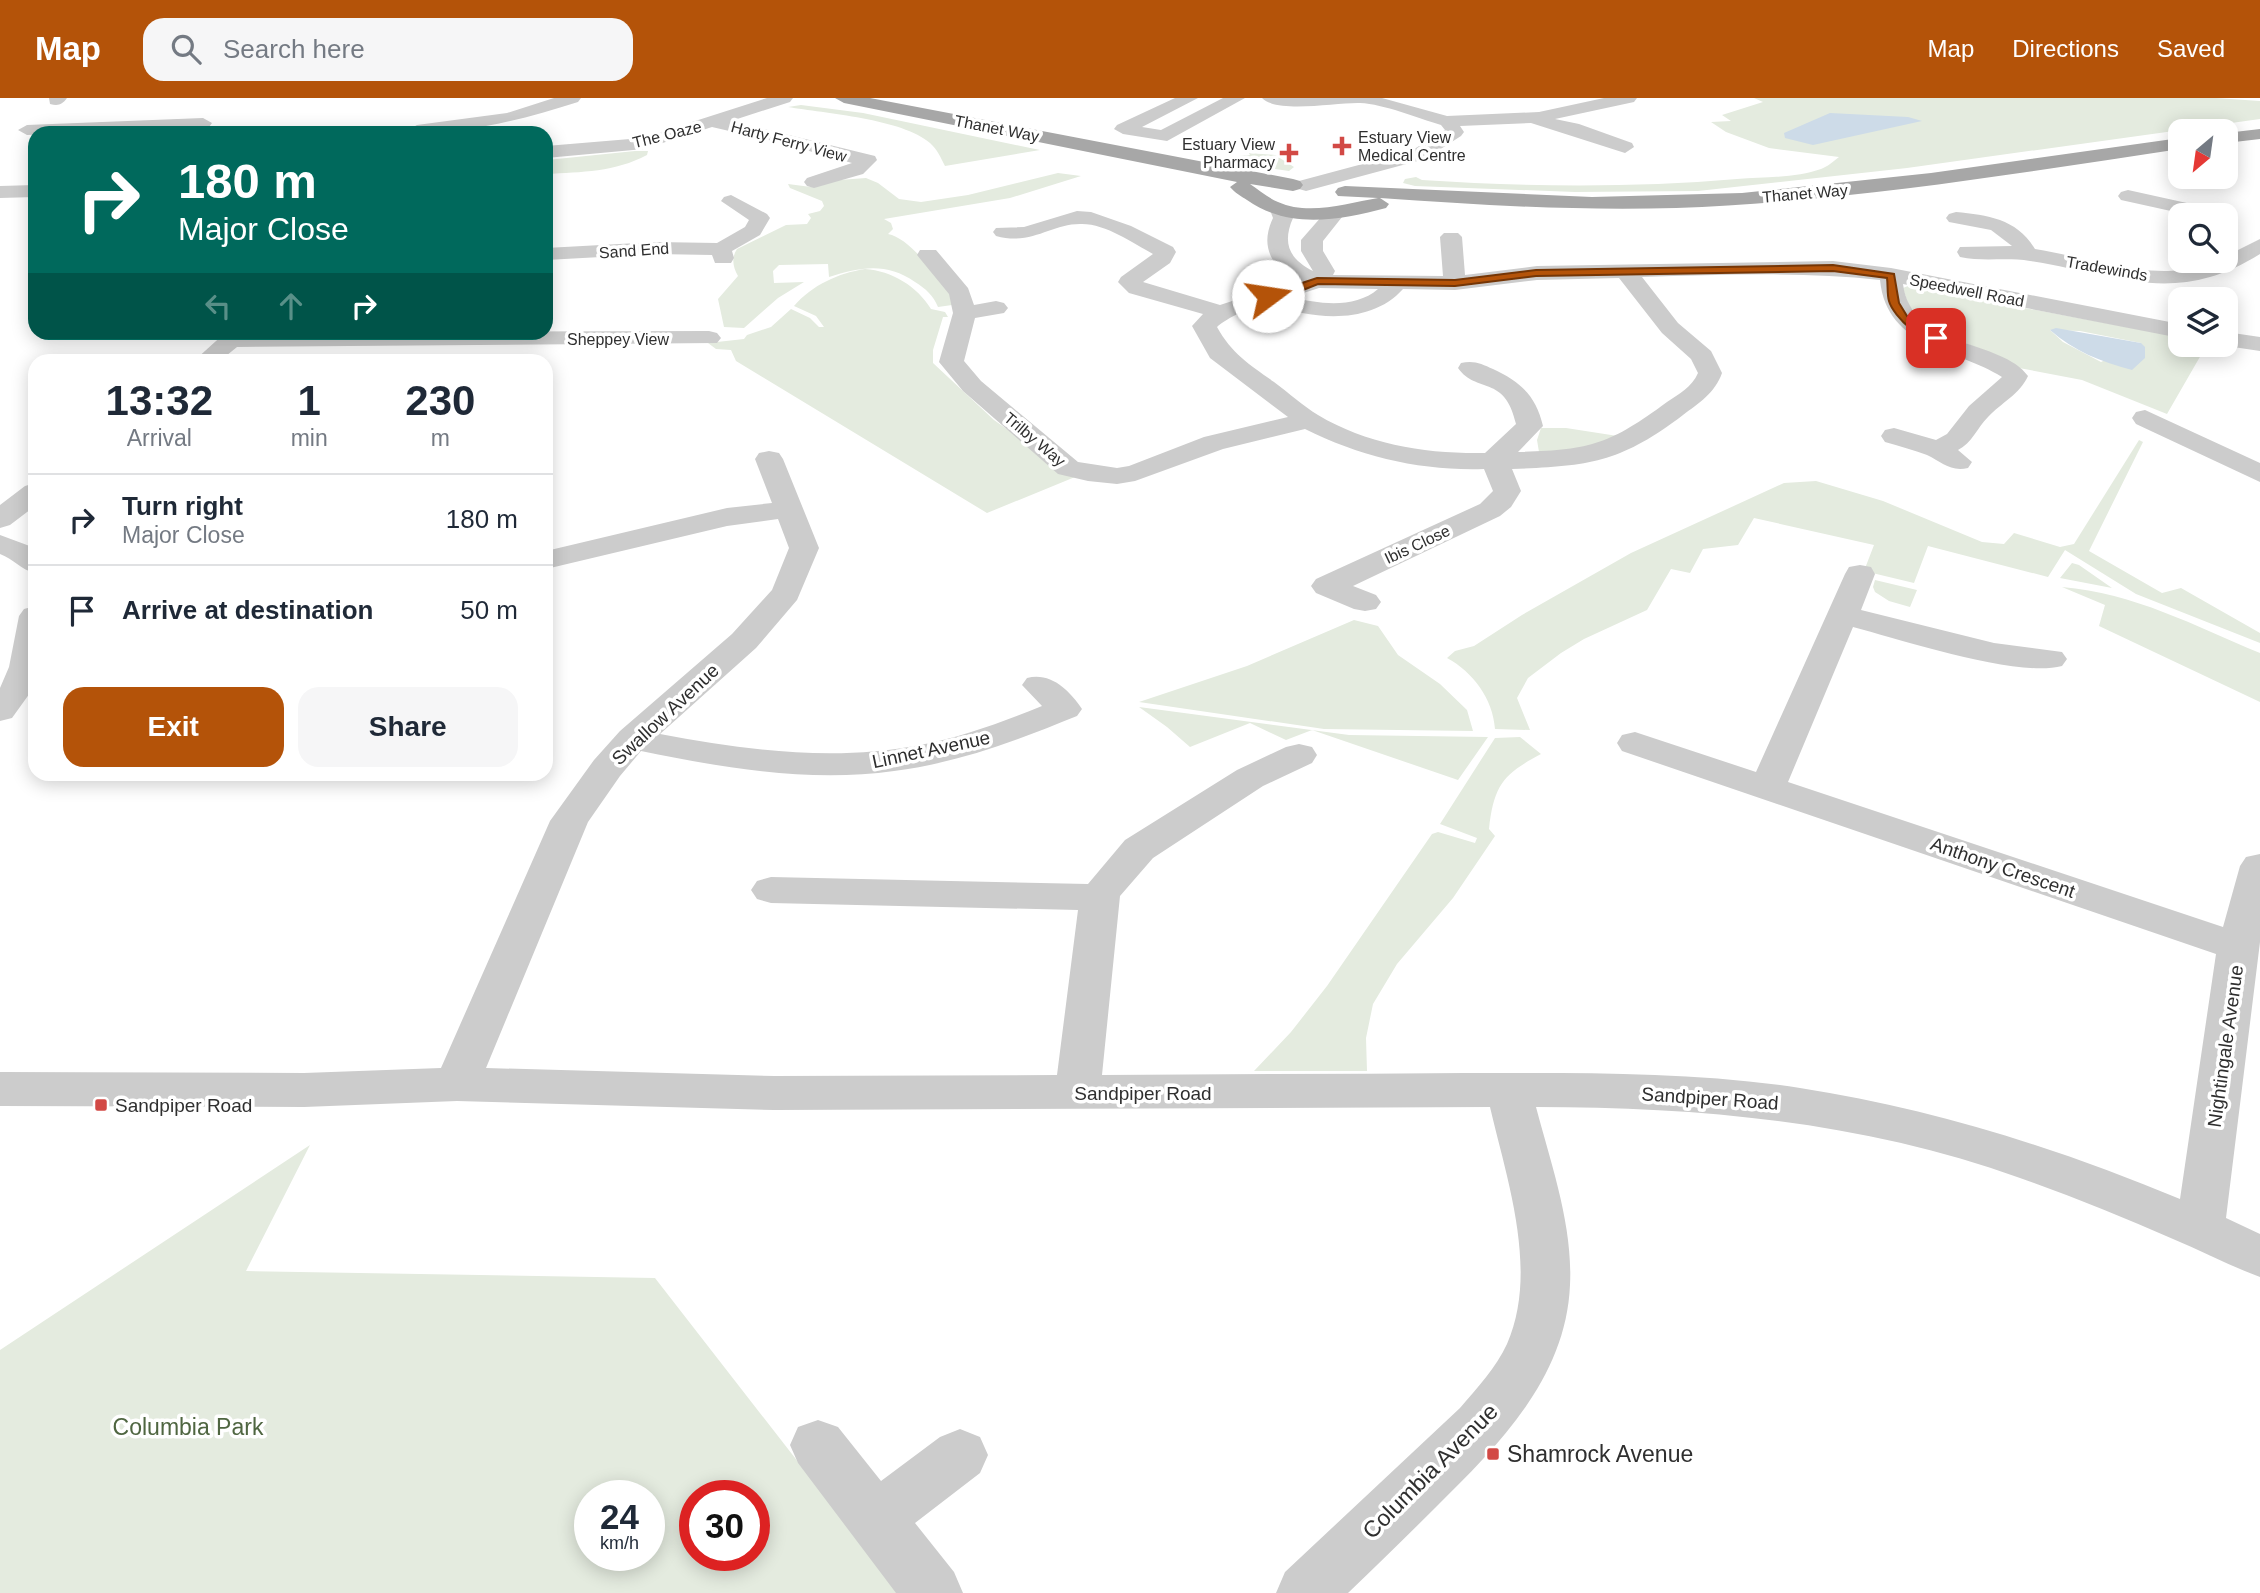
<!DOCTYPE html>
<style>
:root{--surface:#fff;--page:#f6f6f7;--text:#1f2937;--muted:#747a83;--line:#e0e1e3;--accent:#b45309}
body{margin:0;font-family:Arial,sans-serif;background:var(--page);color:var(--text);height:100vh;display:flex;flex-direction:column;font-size:26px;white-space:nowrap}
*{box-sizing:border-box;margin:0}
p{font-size:23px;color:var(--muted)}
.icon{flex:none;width:38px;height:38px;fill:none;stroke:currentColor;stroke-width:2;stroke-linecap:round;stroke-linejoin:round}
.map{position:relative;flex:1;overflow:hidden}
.drawer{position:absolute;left:28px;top:256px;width:525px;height:427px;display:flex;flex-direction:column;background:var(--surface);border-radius:21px;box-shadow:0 4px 18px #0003}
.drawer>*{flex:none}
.guide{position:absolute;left:28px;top:28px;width:525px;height:214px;border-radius:21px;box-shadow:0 4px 18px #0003;background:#00695c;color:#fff;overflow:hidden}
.needle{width:46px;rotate:209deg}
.tools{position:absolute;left:2168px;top:21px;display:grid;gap:14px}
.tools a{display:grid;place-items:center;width:70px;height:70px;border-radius:14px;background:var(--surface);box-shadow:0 4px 18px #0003;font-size:35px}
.speed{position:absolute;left:574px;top:1382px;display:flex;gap:14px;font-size:35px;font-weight:700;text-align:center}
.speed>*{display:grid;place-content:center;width:91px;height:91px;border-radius:50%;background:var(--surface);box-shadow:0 4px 18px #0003;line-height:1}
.speed small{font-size:18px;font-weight:400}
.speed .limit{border:10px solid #d22;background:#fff;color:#111}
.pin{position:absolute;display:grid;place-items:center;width:60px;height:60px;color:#fff;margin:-30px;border-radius:14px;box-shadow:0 4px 10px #0006}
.me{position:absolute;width:77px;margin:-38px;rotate:76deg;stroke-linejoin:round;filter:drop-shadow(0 0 5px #0008)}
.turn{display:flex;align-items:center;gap:24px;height:147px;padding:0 35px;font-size:32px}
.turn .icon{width:91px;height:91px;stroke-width:2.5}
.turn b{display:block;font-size:49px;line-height:60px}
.lanes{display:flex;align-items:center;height:66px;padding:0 35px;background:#0003;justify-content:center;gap:35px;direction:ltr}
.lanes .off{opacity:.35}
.eta{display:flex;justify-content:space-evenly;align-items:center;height:119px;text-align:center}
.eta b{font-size:42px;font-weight:800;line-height:49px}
.button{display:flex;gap:14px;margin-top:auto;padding:14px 35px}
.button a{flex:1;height:80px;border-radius:21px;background:var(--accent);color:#fff;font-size:28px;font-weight:800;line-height:80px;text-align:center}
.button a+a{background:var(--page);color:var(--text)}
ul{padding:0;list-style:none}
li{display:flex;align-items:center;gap:21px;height:91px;padding:0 35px;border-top:2px solid var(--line)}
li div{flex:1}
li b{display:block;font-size:26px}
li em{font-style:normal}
header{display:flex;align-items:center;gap:42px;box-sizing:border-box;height:98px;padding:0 35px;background:var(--accent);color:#fff}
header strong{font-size:33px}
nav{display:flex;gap:38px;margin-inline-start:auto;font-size:24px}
.search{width:490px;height:63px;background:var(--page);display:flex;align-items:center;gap:18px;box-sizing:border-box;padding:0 24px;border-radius:21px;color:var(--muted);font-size:26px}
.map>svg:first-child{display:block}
.green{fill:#e4ebdf;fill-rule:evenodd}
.water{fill:#cddbe8}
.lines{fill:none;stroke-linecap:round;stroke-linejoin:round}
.minor{fill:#ccc;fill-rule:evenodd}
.major{fill:#a7a7a7;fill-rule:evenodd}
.route{fill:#b45309;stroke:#753606;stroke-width:2}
.poi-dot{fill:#d24945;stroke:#fff;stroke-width:2.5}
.labels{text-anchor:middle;stroke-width:7;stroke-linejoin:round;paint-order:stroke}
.far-street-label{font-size:16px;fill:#2f2f2f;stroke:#fff}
.far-poi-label{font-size:16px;fill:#2f2f2f;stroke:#fff;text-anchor:start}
.street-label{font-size:19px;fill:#2f2f2f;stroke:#fff}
.poi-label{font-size:19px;fill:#2f2f2f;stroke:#fff;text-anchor:start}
.near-park-label{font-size:23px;fill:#4f6641;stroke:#fff}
.near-poi-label{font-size:23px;fill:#2f2f2f;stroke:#fff;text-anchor:start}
.near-street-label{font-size:23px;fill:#2f2f2f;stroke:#fff}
</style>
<header>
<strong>Map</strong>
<div class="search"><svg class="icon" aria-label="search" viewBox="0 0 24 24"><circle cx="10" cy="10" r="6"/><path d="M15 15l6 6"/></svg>Search here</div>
<nav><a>Map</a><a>Directions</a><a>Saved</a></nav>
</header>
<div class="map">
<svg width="2260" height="1495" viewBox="0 0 2260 1495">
<rect width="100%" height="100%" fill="#fff"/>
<path class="green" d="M1754 0H2216L2260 3V21L1907 70 1698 93 1575 94 1415 88 1403 85 1405 81 1416 79 1422 82C1528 89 1631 90 1737 81 1763 79 1796 80 1821 71 1827 69 1834 63 1839 59L1769 50 1726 34 1711 24 1731 23 1722 17 1763 4Z
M801 7 863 15 1040 52 945 68C941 60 937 51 930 45 903 21 824 15 788 9Z
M635 53H648L647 57C615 74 582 74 546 76L547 62Z
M1249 55 1275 57 1294 69 1289 73 1205 61 1250 57Z
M1058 75 1081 78 1010 100 884 121 891 125 893 131 888 136C913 141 942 186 959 206L938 209C933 197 926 191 915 184 887 164 860 169 829 179L828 166 779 167 773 173 774 185 804 184 778 200 744 230 724 229 718 201 738 178C733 169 731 160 737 151L786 127 807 126 811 120 808 116 820 113 824 108 822 103 790 90 788 86 811 89 839 82 866 80 878 85 899 101 921 104 968 97Z
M865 171C892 173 917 188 931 211L945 214 948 219H943L933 252V265L994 322 1075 379 987 415 736 263 731 252 716 251 708 245 744 241 747 237 771 229 791 211 810 220 819 229H824L816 218 794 208C812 187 839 175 865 171Z
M1908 188 2180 239V247H2209L2205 250 2167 316 2082 282 2019 270 1942 234 1909 209 1903 190ZM2050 232 2080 233 2141 245 2101 264 2063 244Z
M1541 330H1566L1624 339 1569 355 1539 354 1537 342Z
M2139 342 2143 344 2089 453 2162 495 2181 490 2260 535V545L2136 496 2065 452 2048 479 1928 448 1914 485 1864 473 1874 447 1754 420 1738 447 1703 451 1690 475 1671 471 1647 512 1584 541 1561 555 1528 580 1517 600 1530 632 1495 631C1493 601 1473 574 1447 560L1455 553 1474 548 1522 517 1631 455 1784 385 1816 383 1883 403 1982 444 2004 446 2014 435 2060 449 2074 446Z
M2072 465 2079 467 2112 490 2060 480Z
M1875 482 1917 492 1910 509 1889 503 1875 494 1873 489Z
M2062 489C2134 495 2195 528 2260 555V604L2099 528 2105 507Z
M1354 522 1378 528 1398 557 1440 586 1467 612 1473 633 1324 631 1139 604 1247 568Z
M1139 609 1349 637 1488 639 1458 682 1312 632 1286 642 1250 625 1190 649 1167 629Z
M1520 639 1541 656C1503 676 1494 687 1489 731L1495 738 1453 800 1397 866 1373 906 1366 940 1367 973H1254L1291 934 1327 888 1432 736 1438 734 1475 745 1477 740 1440 726 1495 640Z
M310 1047 246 1173 655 1180 900 1495H0V1252ZM590 1398H649V1458H590ZM695 1398H754V1458H695Z"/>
<path class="water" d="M1830 15 1908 19 1922 23 1813 47 1785 40 1784 35Z
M2056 230 2141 245 2145 249V260L2132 272C2101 264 2074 253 2050 232Z"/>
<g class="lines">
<path class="minor" d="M49 0H67C62 7 58 8 50 6Z
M554 0H581L578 4C521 22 471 35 410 35L408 32 417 27 507 15Z
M767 0H793L790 4 731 23 875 58 877 62 863 76 814 90 807 88 804 84 807 80 852 65 777 44 712 29 644 51 546 60V48L642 40Z
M1175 0H1198L1142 29 1161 32 1223 0H1245L1167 43 1123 36 1114 31 1117 27Z
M1262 0H1382L1447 18 1539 14 1604 0H1637L1634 4 1555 21 1579 26 1632 45 1634 49 1625 55 1531 25 1460 28 1464 34 1461 38 1425 61 1306 93 1299 91 1296 87 1299 83 1411 53 1445 32 1441 27C1417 20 1384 6 1360 5 1339 4 1277 16 1262 0Z
M203 20 212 25 209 29 27 37 18 32 27 27Z
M35 87V99L0 100V88Z
M2128 92 2223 113 2226 117H2189L2121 102 2118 98 2121 94Z
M731 97 767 116 770 120 760 137 732 153 734 160 731 165H715L712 157 656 156 546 162V150L656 144 717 145 745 129 749 122 721 103 724 99Z
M1280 106 1287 108 1293 120C1282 145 1289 161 1313 173L1301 153V142L1329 110H1343L1346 114 1323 143V153L1335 173 1333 177 1443 178 1440 139 1444 135H1458L1462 139 1465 177 1537 168 1833 163 1891 170 2180 226V240L1903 186C1911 251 2002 241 2028 278 2020 296 2001 305 1988 319 1977 330 1972 345 1958 352L1972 364 1968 370C1950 374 1942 364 1927 357 1914 352 1899 348 1885 344L1881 338 1885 332 1894 330 1936 342 1947 336 1969 308 2002 279C1957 250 1887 251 1880 182 1801 173 1722 177 1642 179L1678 225 1711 253 1722 275C1715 295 1699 305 1683 317 1620 365 1589 368 1512 371L1521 393 1511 409 1500 418 1353 488 1376 497 1381 504 1376 511 1365 513 1354 511 1316 495 1311 488 1316 481 1480 406 1493 393 1484 371C1421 373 1361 359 1305 331L1223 351 1135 383 1117 386 1088 383 1058 376 963 293 939 264 953 215 949 196 917 157 920 152H936L968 190 974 207 996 203 1004 205 1008 210 1004 215 975 220 964 263 981 283 1078 364 1117 370 1129 368 1204 339 1288 319 1210 260 1192 228 1203 216 1129 195 1118 184 1121 179 1153 156C1133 145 1106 126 1082 126 1051 125 1033 148 996 138L993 134 996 130 1024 129 1077 113 1091 114 1131 128 1173 149 1176 154 1170 165 1143 184 1220 207 1296 182C1270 168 1260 147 1273 120L1270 112 1273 108ZM1619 180 1662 235 1691 261 1698 275C1692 289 1679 296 1667 304 1609 347 1589 352 1518 354L1543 328C1536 298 1521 284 1493 271 1482 266 1474 262 1461 265L1458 270C1476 296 1505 276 1516 326L1485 355C1427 356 1368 347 1318 317 1303 308 1289 295 1274 284 1250 267 1232 256 1217 229 1227 220 1256 205 1271 207 1281 208 1292 213 1302 215 1338 222 1378 219 1403 191L1455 192 1537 182ZM1319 190 1378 191C1355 211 1319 206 1291 199Z
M1956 114C1988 117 2017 121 2035 151 2079 158 2123 174 2168 173 2189 173 2207 163 2226 163V158L2260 141V156C2175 209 2119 177 2030 163 2007 159 1983 164 1960 159L1957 154 1960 149 2012 148 1991 132 1949 124 1946 120 1949 116Z
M709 233 717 235 721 240 717 245 237 249 221 262H195L226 234Z
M2226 234 2260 239V253L2220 247H2226Z
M2145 312 2260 365V384L2136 326 2132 320 2136 314Z
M769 353 779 355 783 361 819 450 797 502 756 550 660 636C745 652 833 664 920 647 962 639 1002 624 1042 608L1022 587 1027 580C1051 574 1069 592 1082 611L1077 618C1018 642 958 665 894 673 810 685 724 670 641 653L620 678 588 724 486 970 774 978 1057 977 1078 812 771 805 757 801 751 792 757 783 771 779 1088 786 1125 742 1237 672 1286 649 1299 646 1312 649 1317 657 1312 665 1263 688 1153 760 1120 798 1102 977C1223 976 1344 976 1465 975 1576 975 1690 973 1800 990 1930 1010 2058 1050 2180 1101L2216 856 1622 653 1617 645 1622 637 1635 634 1756 674 1845 476 1849 469 1860 467 1871 469 1875 476 1861 512 1994 545 2062 554 2067 561 2062 568C2016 580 1903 542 1853 529L1788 684 2223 829 2240 768 2246 759 2260 756V844L2226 1120 2260 1136V1179C2230 1168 2202 1153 2173 1141 2123 1119 2072 1098 2020 1080 1864 1024 1701 1009 1536 1009 1551 1066 1573 1127 1570 1187 1566 1280 1499 1347 1436 1409 1407 1438 1378 1466 1348 1495H1276L1285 1474 1460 1310C1477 1290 1496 1270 1507 1246 1539 1173 1507 1082 1490 1009L774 1012 457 1003 304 1009 0 1008V974L304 975 441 970 550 723 594 662 620 633 732 536 772 492 789 450 778 421 727 428 546 471V453L727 410 772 405 755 361 759 355Z
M35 385V408L10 427 0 430V407L25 388Z
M0 437 35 450V475C21 472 14 461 0 456Z
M35 508V588L12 620 0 623V590L9 569 19 518 24 511Z
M818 1322 838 1329 881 1383 940 1339 960 1331 980 1339 988 1357 980 1375 915 1425 954 1474 963 1495H896L798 1365 790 1347 798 1329Z"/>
<path class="major" d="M835 0H870L1293 81 1300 83 1303 87 1300 91 1293 93 1250 86C1259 92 1268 100 1278 104 1309 118 1347 105 1378 100L1338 98 1335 94 1338 90 1345 88 1592 99 1742 95 1931 75 2180 40V51C2014 76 1845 104 1676 110 1577 113 1479 107 1380 100L1389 106 1386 110C1340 122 1289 132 1247 102 1241 98 1235 95 1230 89L1237 84 844 5Z
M2260 31V41L2226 45V35Z"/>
</g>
<path class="route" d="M1833 167 1894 176 1899 205 1907 218 1941 240C1926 250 1893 218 1889 203 1887 196 1888 187 1887 180L1833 173 1536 178 1455 188 1318 186 1298 194 1268 201 1263 198 1317 180 1455 182 1536 172Z"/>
<g class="poi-dot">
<path d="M1338.5 37.5h7v7h7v7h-7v7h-7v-7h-7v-7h7z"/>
<path d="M1285.5 44.5h7v7h7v7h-7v7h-7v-7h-7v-7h7z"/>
<rect x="94" y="1000" width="14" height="14" rx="3.5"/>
<rect x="1486" y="1349" width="14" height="14" rx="3.5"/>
</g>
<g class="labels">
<g class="far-street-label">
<text transform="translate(997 30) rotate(11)" y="6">Thanet Way</text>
<text transform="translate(667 36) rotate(-14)" y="6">The Oaze</text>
<text transform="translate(789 43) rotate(15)" y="6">Harty Ferry View</text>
<text transform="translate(1805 95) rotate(-5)" y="6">Thanet Way</text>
<text transform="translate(634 152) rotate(-4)" y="6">Sand End</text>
<text transform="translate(2107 170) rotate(10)" y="6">Tradewinds</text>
<text transform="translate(1967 192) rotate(11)" y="6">Speedwell Road</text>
<text x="618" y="247">Sheppey View</text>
<text transform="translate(1035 341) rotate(40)" y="6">Trilby Way</text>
<text transform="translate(1417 446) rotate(-25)" y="6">Ibis Close</text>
</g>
<g class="far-poi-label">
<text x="1358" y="45">Estuary View<tspan x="1358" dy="18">Medical Centre</tspan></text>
<text x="1275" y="52" text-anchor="end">Estuary View<tspan x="1275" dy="18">Pharmacy</tspan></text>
</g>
<g class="street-label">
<text transform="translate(665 616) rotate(-43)" y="7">Swallow Avenue</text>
<text transform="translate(931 651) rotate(-12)" y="7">Linnet Avenue</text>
<text transform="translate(2003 769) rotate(19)" y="7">Anthony Crescent</text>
<text transform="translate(2225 948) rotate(-82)" y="7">Nightingale Avenue</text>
<text x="1143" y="1002">Sandpiper Road</text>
<text transform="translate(1710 1000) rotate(4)" y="7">Sandpiper Road</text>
</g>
<g class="poi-label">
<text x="115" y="1014">Sandpiper Road</text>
</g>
<g class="near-park-label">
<text x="188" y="1337">Columbia Park</text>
</g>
<g class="near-poi-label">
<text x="1507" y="1364">Shamrock Avenue</text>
</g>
<g class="near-street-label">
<text transform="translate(1430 1373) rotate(-45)" y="8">Columbia Avenue</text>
</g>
</g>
</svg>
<div class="tools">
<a><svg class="needle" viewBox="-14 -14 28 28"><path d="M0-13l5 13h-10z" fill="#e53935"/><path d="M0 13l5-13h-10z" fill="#747a83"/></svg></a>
<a><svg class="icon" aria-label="search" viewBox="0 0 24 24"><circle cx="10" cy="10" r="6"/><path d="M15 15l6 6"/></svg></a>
<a><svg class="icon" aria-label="layers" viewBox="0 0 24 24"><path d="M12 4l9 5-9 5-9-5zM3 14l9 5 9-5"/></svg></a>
</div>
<div class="speed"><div>24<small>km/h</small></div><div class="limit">30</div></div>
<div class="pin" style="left:1936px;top:240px;background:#d93025"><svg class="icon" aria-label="arrive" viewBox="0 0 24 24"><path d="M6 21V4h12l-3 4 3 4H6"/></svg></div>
<svg class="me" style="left:1268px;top:198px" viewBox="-20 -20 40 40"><circle r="19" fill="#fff"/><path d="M0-13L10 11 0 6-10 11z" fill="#b45309"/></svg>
<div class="guide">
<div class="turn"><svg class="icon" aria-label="right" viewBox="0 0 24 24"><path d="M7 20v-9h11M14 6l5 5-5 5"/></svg><div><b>180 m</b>Major Close</div></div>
<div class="lanes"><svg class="icon off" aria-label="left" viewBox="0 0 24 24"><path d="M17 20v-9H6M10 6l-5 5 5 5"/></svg><svg class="icon off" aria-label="ahead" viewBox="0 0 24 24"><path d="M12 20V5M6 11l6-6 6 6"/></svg><svg class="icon" aria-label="right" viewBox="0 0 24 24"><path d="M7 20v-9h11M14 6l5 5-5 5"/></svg></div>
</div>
<section class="drawer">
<div class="eta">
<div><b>13:32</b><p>Arrival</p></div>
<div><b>1</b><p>min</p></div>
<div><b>230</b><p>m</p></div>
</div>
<ul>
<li><svg class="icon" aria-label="right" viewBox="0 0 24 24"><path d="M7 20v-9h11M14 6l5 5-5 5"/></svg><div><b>Turn right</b><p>Major Close</p></div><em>180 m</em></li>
<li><svg class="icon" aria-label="arrive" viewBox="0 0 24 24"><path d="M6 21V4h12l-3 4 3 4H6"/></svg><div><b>Arrive at destination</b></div><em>50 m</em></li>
</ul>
<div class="button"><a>Exit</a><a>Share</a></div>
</section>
</div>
